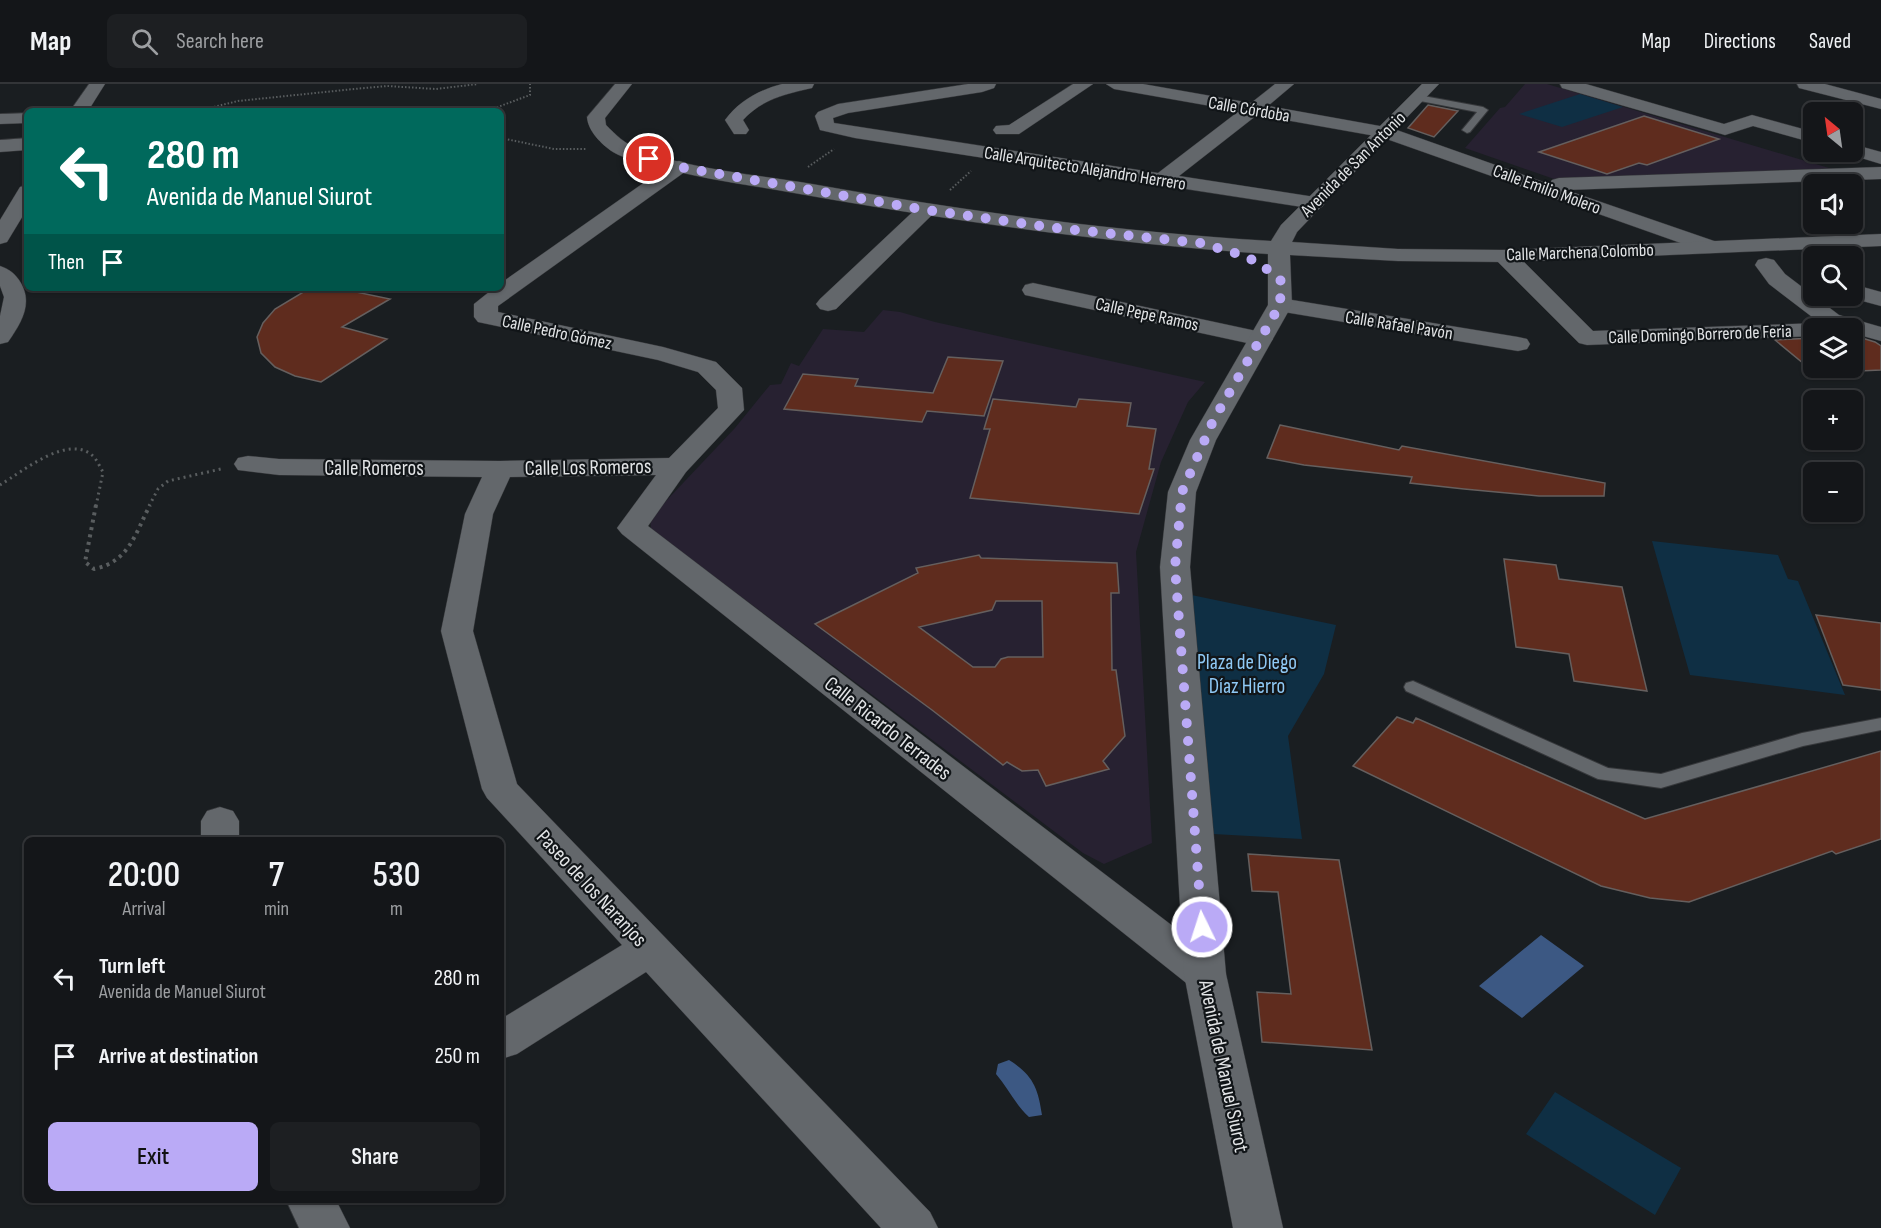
<!DOCTYPE html>
<meta charset="utf-8">
<style>
:root{--surface:#141619;--page:#1d1f22;--text:#f1f3f6;--muted:#9d9fa2;--line:#333538;--accent:#baaaf6}
body{margin:0;font-family:"Sofia Sans Condensed",sans-serif;background:var(--page);color:var(--text);height:100vh;display:flex;flex-direction:column;font-size:22px;white-space:nowrap}
*{box-sizing:border-box;margin:0}
p{font-size:20px;color:var(--muted)}
.icon{flex:none;width:33px;height:33px;fill:none;stroke:currentColor;stroke-width:2;stroke-linecap:round;stroke-linejoin:round}
.map{position:relative;flex:1;overflow:hidden}
.drawer{position:absolute;left:24px;top:753px;width:480px;height:366px;display:flex;flex-direction:column;background:var(--surface);border-radius:9px;box-shadow:0 2px 4px #0004,0 0 0 2px var(--line)}
.drawer>*{flex:none}
.top-card{position:absolute;left:24px;top:24px;width:480px;height:183px;border-radius:9px;box-shadow:0 2px 4px #0004,0 0 0 2px var(--line);background:#00695c;color:#fff;overflow:hidden}
.needle{width:39px;rotate:331deg}
.controls{position:absolute;left:1803px;top:18px;display:grid;gap:12px}
.controls a{display:grid;place-items:center;width:60px;height:60px;border-radius:9px;background:var(--surface);box-shadow:0 2px 4px #0004,0 0 0 2px var(--line);font-size:30px}
.pin{position:absolute;display:grid;place-items:center;width:51px;height:51px;color:#fff;margin:-26px;border:3px solid #fff;border-radius:50%;box-shadow:0 2px 6px #0007}
.me{position:absolute;width:66px;margin:-33px;rotate:356deg;stroke-linejoin:round;filter:drop-shadow(0 0 4px #0008)}
.turn{display:flex;align-items:center;gap:21px;height:126px;padding:0 24px;font-size:27px}
.turn .icon{width:78px;height:78px;stroke-width:2.5}
.turn b{display:block;font-size:42px;line-height:51px}
.then{display:flex;align-items:center;height:57px;padding:0 24px;background:#0003;gap:12px;font-size:22px}
.eta{display:flex;justify-content:space-evenly;align-items:center;height:102px;text-align:center}
.eta b{font-size:36px;font-weight:600;line-height:42px}
.primary-button{display:flex;gap:12px;margin-top:auto;padding:12px 24px}
.primary-button a{flex:1;height:69px;border-radius:9px;background:var(--accent);color:#111;font-size:24px;font-weight:600;line-height:69px;text-align:center}
.primary-button a+a{background:var(--page);color:var(--text)}
ul{padding:0;list-style:none}
li{display:flex;align-items:center;gap:18px;height:78px;padding:0 24px}
li div{flex:1}
li b{display:block;font-size:22px}
li em{font-style:normal}
header{display:flex;align-items:center;gap:36px;box-sizing:border-box;height:84px;padding:0 30px;background:var(--surface);border-bottom:2px solid var(--line)}
header strong{font-size:28px}
nav{display:flex;gap:33px;margin-inline-start:auto;font-size:21px}
.search{width:420px;height:54px;background:var(--page);display:flex;align-items:center;gap:15px;box-sizing:border-box;padding:0 21px;border-radius:9px;color:var(--muted);font-size:22px}
.map>svg:first-child{display:block}
.education{fill:#272131}
.green{fill:#0f2f44}
.water{fill:#3c5883}
.building{fill:#5f2c1e;stroke:#655f5e;stroke-width:1.5;fill-rule:evenodd}
.lines{fill:none;stroke-linecap:round;stroke-linejoin:round}
.lane-casing{stroke:#36383b;stroke-width:2}
.street-casing{stroke:#36383b;stroke-width:1}
.secondary-casing{stroke:#36383b;stroke-width:1}
.path-far2{stroke:#595d5f;stroke-width:2;stroke-dasharray:1.5 2;stroke-linecap:butt}
.path-far1{stroke:#595d5f;stroke-width:3;stroke-dasharray:2 4;stroke-linecap:butt}
.path{stroke:#595d5f;stroke-width:4;stroke-dasharray:3 4.5;stroke-linecap:butt}
.lane{fill:#63676b;fill-rule:evenodd}
.street{fill:#63676b;fill-rule:evenodd}
.secondary{fill:#63676b;fill-rule:evenodd}
.route{stroke:#baaaf6;stroke-width:10;stroke-dasharray:0 18}
.labels{text-anchor:middle;stroke-width:4.5;stroke-linejoin:round;paint-order:stroke}
.far-street-label{font-size:18px;fill:#e2e4e6;stroke:#111518}
.street-label{font-size:21px;fill:#e2e4e6;stroke:#111518}
.park-label{font-size:21px;fill:#8fc9f5;stroke:#111518}
</style>
<header>
<strong>Map</strong>
<div class="search"><svg class="icon" aria-label="search" viewBox="0 0 24 24"><circle cx="10" cy="10" r="6"/><path d="M15 15l6 6"/></svg>Search here</div>
<nav><a>Map</a><a>Directions</a><a>Saved</a></nav>
</header>
<div class="map">
<svg width="1881" height="1144" viewBox="0 0 1881 1144">
<rect width="100%" height="100%" fill="#1a1e21"/>
<path class="education" d="M1525 0H1547L1839 87 1557 96 1465 64 1500 24 1505 23Z
M883 226 900 228 935 238 1205 298 1188 318 1161 378 1136 468 1152 759 1104 780 1083 769 651 445 650 434 735 344 770 301 781 300 791 279 799 282 823 245 864 248Z"/>
<path class="green" d="M1580 10 1623 23 1562 43 1519 30Z
M1652 457 1778 471 1788 495 1798 497 1845 611 1690 591Z
M1177 508 1336 541 1324 590 1288 652 1302 755 1195 749Z
M1555 1008 1681 1084 1655 1131 1526 1050Z"/>
<path class="water" d="M1541 851 1584 882 1522 934 1479 902Z
M1009 976C1033 991 1038 1004 1042 1031L1029 1033C1015 1020 1008 1004 996 990L998 980Z"/>
<path class="building" d="M1428 21 1458 27 1434 53 1408 44Z
M1644 32 1719 55 1647 81 1639 79 1607 90 1539 68Z
M310 204H337L390 215 342 243 387 255 321 298 295 292 275 283 261 269 257 253 263 239 275 225Z
M1852 251 1875 258 1881 262V286L1815 289 1775 256 1814 254V284H1852Z
M948 273 1003 277 984 332 927 327 922 338 784 325 803 290 858 295 855 302 933 309Z
M993 315 1076 323 1079 315 1131 319 1127 342 1156 345 1149 385H1154L1139 430 970 414 990 345H984Z
M1280 341 1399 366 1402 362 1605 399 1604 412H1539L1464 405 1410 399 1412 393 1304 381 1267 374Z
M979 471 981 474 1117 479 1119 509H1111L1112 586H1116L1125 652 1103 677 1109 685 1046 702 1038 686 1022 687 1007 678 1003 681 932 626 815 540 918 489 916 484ZM996 517H1042L1043 573H1008L1001 575 995 583H973L919 543 992 526Z
M1504 475 1556 481 1559 495 1622 503 1647 607 1574 597 1569 570 1516 563Z
M1816 531 1881 539V606L1843 601Z
M1397 633 1413 639 1416 634 1645 735 1881 667V755L1836 770 1832 767 1689 818 1650 814 1601 802 1353 682Z
M1248 770 1339 776 1372 966 1262 958 1257 908 1291 910 1278 808 1252 807Z"/>
<g class="lines">
<defs>
<path id="lane" d="M1418 11 1483 23 1488 26 1470 48 1467 49 1462 46 1477 28 1415 16V12Z
M1413 597 1608 684 1661 690 1802 649 1881 634V646L1803 662 1661 704 1598 695 1406 607 1404 603 1406 599Z"/>
<path id="street" d="M89 0H105L88 27H70Z
M782 0H814L812 4C786 10 762 15 743 36L749 46 746 50H734L725 36C739 17 759 6 782 0Z
M968 0H996L994 4 982 8 848 29 833 34 834 39 1158 89 1239 27 1114 5 1106 0H1143L1251 19 1275 0H1294L1268 22 1391 44 1549 100 1552 96 1559 94 1881 83V95L1566 106 1717 158 1720 163 1717 168 1709 169 1381 53 1257 31 1179 92 1315 113 1322 115 1325 119 1322 123 1315 125 855 54 820 46 815 32 818 28 838 20Z
M1073 0H1093L1019 50H996L993 46 996 42 1009 41Z
M1560 0H1586L1724 40 1752 31 1814 48V59L1753 42 1725 51 1562 4Z
M27 29V39L0 40V30Z
M27 54V66L0 68V56Z
M1852 60 1881 68V80L1845 69 1852 68Z
M679 77 686 79 689 83 686 87 498 222V228L663 263 716 278 742 304 744 326 686 388 648 442 1220 878 1226 890 1220 902 1205 907 1190 902 622 450 617 444 656 391 510 393 493 430 473 547 517 700 930 1128 938 1144H881L646 888 517 970 501 975V935L622 861 487 714 482 705 441 547 465 430 482 393 279 391 238 386 234 380 238 374 248 372 279 375 500 377 669 374 718 324 716 306 698 288 658 276 478 238 474 233V220L494 204H501V199L672 79Z
M27 101V125L7 158 0 160V136L20 103Z
M926 120 933 122 936 126 933 130 836 225 828 227 820 225 816 220 820 215 919 122Z
M1505 166 1513 167 1593 247 1820 239 1769 200 1755 181 1758 176 1766 174 1774 176 1785 190 1839 231 1881 243V257L1852 249V244H1828L1823 241 1826 244H1814V252L1587 261 1579 259 1497 177 1494 172 1497 167Z
M0 182C9 185 14 189 19 196 34 218 22 238 8 258L0 260V232L4 213 0 202Z
M1033 199 1261 248 1269 250 1273 255 1269 260 1261 262 1025 211 1022 206 1025 201Z
M1852 200 1881 208V222L1844 212H1852Z
M1280 214 1518 253 1527 255 1530 260 1527 265 1518 267 1272 226 1268 221 1272 216Z
M220 723 233 727 239 737V756H201V737L207 727Z
M286 1116H336L350 1144H299Z"/>
<path id="secondary" d="M615 0H632L605 34 606 41C616 51 625 60 638 65 687 85 759 91 812 100 964 127 1117 148 1271 157L1281 141 1422 0H1439L1297 148 1292 158 1398 165 1505 166 1881 150V162L1505 178 1398 177 1290 171 1292 221 1216 356 1196 408 1190 483 1226 890 1283 1144H1233L1184 890 1160 483 1168 408 1190 356 1268 221V170C1103 159 940 135 777 106 735 99 693 93 652 81 639 78 625 75 613 68 601 60 588 47 587 33Z
M1797 0H1825L1881 15V25L1799 4Z"/>
</defs>
<use href="#lane" class="lane-casing"/>
<use href="#street" class="street-casing"/>
<use href="#secondary" class="secondary-casing"/>
<path class="path-far2" d="M197 27 238 17 354 5 387 2 436 5 478 0
M487 27 530 11V0
M501 54 554 65H586
M808 83 834 65
M950 106 971 87"/>
<path class="path-far1" d="M0 401C22 388 68 349 93 372 97 376 100 383 103 388L96 422
M149 422 158 405 168 397 221 385"/>
<path class="path" d="M96 421 85 478 94 485C129 478 135 450 150 421"/>
<use href="#lane" class="lane"/>
<use href="#street" class="street"/>
<use href="#secondary" class="secondary"/>
</g>
<g class="lines">
<path class="route" d="M649 75 679 83 926 126 1056 144 1200 159 1245 172 1263 182 1281 197 1280 221 1213 337 1182 408 1175 483 1202 843"/>
</g>
<g class="labels">
<g class="far-street-label">
<text transform="translate(1249 25) rotate(10)" y="6">Calle Córdoba</text>
<text transform="translate(1353 80) rotate(-45)" y="6">Avenida de San Antonio</text>
<text transform="translate(1085 84) rotate(9)" y="6">Calle Arquitecto Alejandro Herrero</text>
<text transform="translate(1547 105) rotate(20)" y="6">Calle Emilio Molero</text>
<text transform="translate(1580 168) rotate(-2)" y="6">Calle Marchena Colombo</text>
<text transform="translate(1147 230) rotate(12)" y="6">Calle Pepe Ramos</text>
<text transform="translate(1399 241) rotate(9)" y="6">Calle Rafael Pavón</text>
<text transform="translate(557 248) rotate(12)" y="6">Calle Pedro Gómez</text>
<text transform="translate(1700 250) rotate(-2)" y="6">Calle Domingo Borrero de Feria</text>
</g>
<g class="street-label">
<text transform="translate(588 383) rotate(-1)" y="7">Calle Los Romeros</text>
<text x="374" y="391">Calle Romeros</text>
<text transform="translate(888 644) rotate(38)" y="7">Calle Ricardo Terrades</text>
<text transform="translate(592 804) rotate(47)" y="7">Paseo de los Naranjos</text>
<text transform="translate(1224 982) rotate(78)" y="7">Avenida de Manuel Siurot</text>
</g>
<g class="park-label">
<text x="1247" y="585">Plaza de Diego<tspan x="1247" dy="24">Díaz Hierro</tspan></text>
</g>
</g>
</svg>
<div class="controls">
<a><svg class="needle" viewBox="-14 -14 28 28"><path d="M0-13l5 13h-10z" fill="#e53935"/><path d="M0 13l5-13h-10z" fill="#9d9fa2"/></svg></a>
<a><svg class="icon" aria-label="sound" viewBox="0 0 24 24"><path d="M4 9h4l5-4v14l-5-4H4zM17 9q2 3 0 6"/></svg></a>
<a><svg class="icon" aria-label="search" viewBox="0 0 24 24"><circle cx="10" cy="10" r="6"/><path d="M15 15l6 6"/></svg></a>
<a><svg class="icon" aria-label="layers" viewBox="0 0 24 24"><path d="M12 4l9 5-9 5-9-5zM3 14l9 5 9-5"/></svg></a>
<a>+</a>
<a>−</a>
</div>
<div class="pin" style="left:649px;top:75px;background:#d93025"><svg class="icon" aria-label="arrive" viewBox="0 0 24 24"><path d="M6 21V4h12l-3 4 3 4H6"/></svg></div>
<svg class="me" style="left:1202px;top:843px" viewBox="-20 -20 40 40"><circle r="17" fill="#baaaf6" stroke="#fff" stroke-width="3"/><path d="M0-11L8 9 0 5-8 9z" fill="#fff"/></svg>
<div class="top-card">
<div class="turn"><svg class="icon" aria-label="left" viewBox="0 0 24 24"><path d="M17 20v-9H6M10 6l-5 5 5 5"/></svg><div><b>280 m</b>Avenida de Manuel Siurot</div></div>
<div class="then">Then<svg class="icon" aria-label="arrive" viewBox="0 0 24 24"><path d="M6 21V4h12l-3 4 3 4H6"/></svg></div>
</div>
<section class="drawer">
<div class="eta">
<div><b>20:00</b><p>Arrival</p></div>
<div><b>7</b><p>min</p></div>
<div><b>530</b><p>m</p></div>
</div>
<ul>
<li><svg class="icon" aria-label="left" viewBox="0 0 24 24"><path d="M17 20v-9H6M10 6l-5 5 5 5"/></svg><div><b>Turn left</b><p>Avenida de Manuel Siurot</p></div><em>280 m</em></li>
<li><svg class="icon" aria-label="arrive" viewBox="0 0 24 24"><path d="M6 21V4h12l-3 4 3 4H6"/></svg><div><b>Arrive at destination</b></div><em>250 m</em></li>
</ul>
<div class="primary-button"><a>Exit</a><a>Share</a></div>
</section>
</div>
